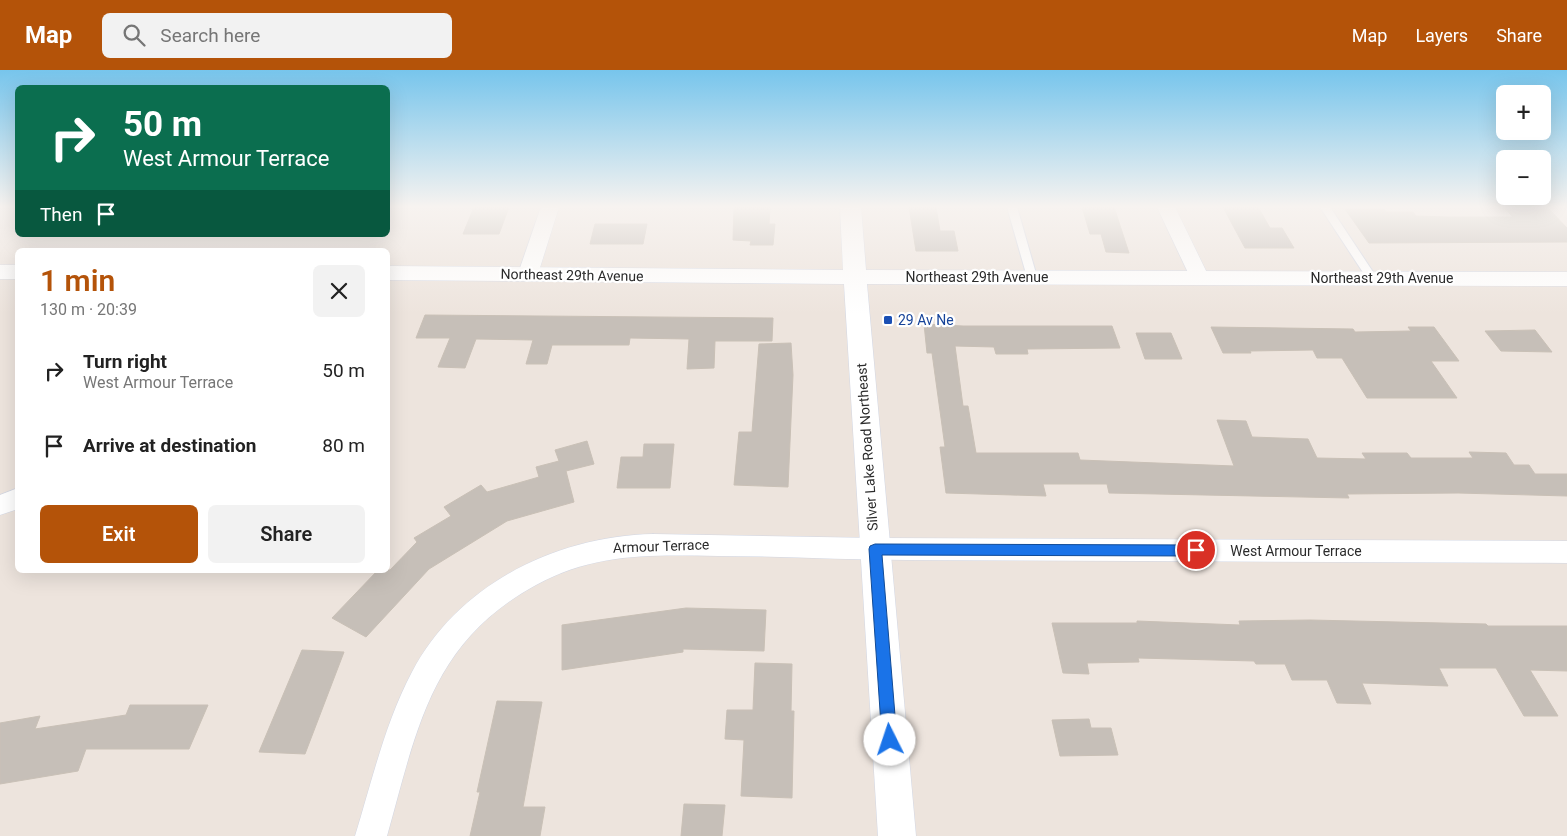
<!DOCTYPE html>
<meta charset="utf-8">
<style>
:root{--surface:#fff;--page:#f2f2f2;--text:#222;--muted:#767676;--accent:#b45309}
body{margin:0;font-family:Roboto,sans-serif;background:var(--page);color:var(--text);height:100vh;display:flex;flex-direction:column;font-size:19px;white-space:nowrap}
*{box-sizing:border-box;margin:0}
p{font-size:16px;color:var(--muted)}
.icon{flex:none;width:28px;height:28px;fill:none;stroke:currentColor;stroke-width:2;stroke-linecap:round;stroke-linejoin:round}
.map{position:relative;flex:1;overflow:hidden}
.drawer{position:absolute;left:15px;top:178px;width:375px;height:325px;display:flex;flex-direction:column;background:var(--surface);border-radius:8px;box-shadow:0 5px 20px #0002}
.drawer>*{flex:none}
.guide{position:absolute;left:15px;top:15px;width:375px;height:152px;border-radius:8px;box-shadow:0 5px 20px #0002;background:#0b6e4f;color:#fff;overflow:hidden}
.buttons{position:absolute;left:1496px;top:15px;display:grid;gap:10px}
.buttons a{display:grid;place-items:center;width:55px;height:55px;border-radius:8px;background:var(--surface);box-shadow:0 5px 20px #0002;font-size:25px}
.pin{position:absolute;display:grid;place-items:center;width:42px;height:42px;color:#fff;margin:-21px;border:2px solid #fff;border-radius:50%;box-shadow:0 1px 5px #0007}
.me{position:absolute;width:55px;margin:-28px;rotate:356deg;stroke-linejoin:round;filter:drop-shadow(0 0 4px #0008)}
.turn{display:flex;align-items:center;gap:18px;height:105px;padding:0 25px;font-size:22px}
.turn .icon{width:65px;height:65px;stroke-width:2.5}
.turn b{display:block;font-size:35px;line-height:42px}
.then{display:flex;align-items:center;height:48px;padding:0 25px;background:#0003;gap:10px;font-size:19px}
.round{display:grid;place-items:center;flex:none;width:52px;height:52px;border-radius:8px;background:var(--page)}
.summary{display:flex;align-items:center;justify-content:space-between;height:85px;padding:0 25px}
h1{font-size:30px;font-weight:600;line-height:38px;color:var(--accent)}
.action{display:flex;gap:10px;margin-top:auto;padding:10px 25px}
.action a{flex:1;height:58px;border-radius:8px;background:var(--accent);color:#fff;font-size:20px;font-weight:600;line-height:58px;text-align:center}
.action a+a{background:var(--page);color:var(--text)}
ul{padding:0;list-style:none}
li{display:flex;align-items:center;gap:15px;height:75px;padding:0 25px}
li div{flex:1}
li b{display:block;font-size:19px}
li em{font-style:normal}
header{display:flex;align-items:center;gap:30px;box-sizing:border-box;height:70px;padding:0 25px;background:var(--accent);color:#fff}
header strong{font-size:24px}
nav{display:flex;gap:28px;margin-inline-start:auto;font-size:18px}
.search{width:350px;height:45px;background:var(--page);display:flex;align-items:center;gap:12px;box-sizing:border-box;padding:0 18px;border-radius:8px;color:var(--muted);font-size:19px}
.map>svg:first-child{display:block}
.building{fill:#c6bfb8;stroke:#c9c0b6}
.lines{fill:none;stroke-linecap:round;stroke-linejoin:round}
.lane-casing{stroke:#d2d7e4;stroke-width:2}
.street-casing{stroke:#d2d7e4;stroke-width:1}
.secondary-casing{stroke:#d2d7e4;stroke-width:1}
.lane{fill:#fff;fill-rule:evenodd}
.street{fill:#fff;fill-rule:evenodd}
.secondary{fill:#fff;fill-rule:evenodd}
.route{fill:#1a73e8;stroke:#114b97}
.transit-dot{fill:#1a4fb4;stroke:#fff;stroke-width:2}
.labels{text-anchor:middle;stroke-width:4.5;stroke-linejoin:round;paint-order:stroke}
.street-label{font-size:14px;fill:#2b2b2b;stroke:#fff}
.transit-label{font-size:14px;fill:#164399;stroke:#fff;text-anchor:start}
</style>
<header>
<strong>Map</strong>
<div class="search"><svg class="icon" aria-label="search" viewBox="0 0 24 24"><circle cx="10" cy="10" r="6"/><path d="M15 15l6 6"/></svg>Search here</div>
<nav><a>Map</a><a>Layers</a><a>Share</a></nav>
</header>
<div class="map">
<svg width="1567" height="766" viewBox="0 0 1567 766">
<rect width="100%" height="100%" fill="#ede4dd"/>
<path class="building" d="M474 137H509L499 164H463Z
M734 137H770L769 154H775L773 175H750L751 171 733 170Z
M909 137H936L940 161H954L958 181H916Z
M1082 137H1114L1129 183 1106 182 1101 164H1090Z
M1223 137H1258L1270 158H1282L1294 178H1245Z
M1345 139H1384L1386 142H1413L1416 146 1448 147H1513L1505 139H1549L1567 158V172L1369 173Z
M595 154H647L643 174H590Z
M425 245 773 248 772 271H715L714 298 687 299 689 269 630 268 629 275H552L547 294H526L533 270 476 269 465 298 438 297 450 268H416Z
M924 254 963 256H1112L1120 278 1027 279 1028 284H996L994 277 955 276 963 336H968L976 383H1078L1080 390 1234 396 1217 350 1246 351 1252 367 1308 369 1317 388 1366 389 1362 383H1407L1411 388H1473L1469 382 1506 383 1514 395H1529L1535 404H1567V426L1458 423 1347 424 1349 428 1109 423 1107 414H1043L1046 426 946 423 940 377H945L932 283H927Z
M1211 257 1353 259 1355 262 1411 261 1408 257H1434L1459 291H1431L1457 328H1367L1342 288H1317L1313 280 1250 281 1251 283H1223Z
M1535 260 1552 282 1501 281 1485 261Z
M1136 263H1171L1182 289H1145Z
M791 273 793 305 788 417 734 415 739 362H752L759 274Z
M587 371 594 394 566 401 574 432 507 451 429 499 366 567 332 548 378 500H390L417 472 414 468 451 446 444 437 481 415 487 422 539 407 536 397 559 391 555 380Z
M644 374H674L670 418H617L621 387H643Z
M686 538 766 540 764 581 683 579V582L562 600V555Z
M1310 550 1486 554 1488 556H1567V601L1530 600 1558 646H1524L1496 598H1439L1448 616 1362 613 1371 634 1337 633 1327 610H1292L1285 594H1256L1254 591 1138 588 1139 592 1087 593 1089 604 1063 603 1052 553H1137V551L1240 555 1239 551Z
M302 580 344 582 305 684 259 682Z
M755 593 792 594 791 641H794L792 728 741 726 744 670 725 669 727 640H753Z
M497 631 542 632 523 737H545L540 766H470L480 722H477Z
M130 635H208L189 679H86L78 701 0 714V653L40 646 35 659 126 645Z
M1089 649 1091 658H1111L1118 685 1060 686 1052 650Z
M684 734 725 735 722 766H681Z"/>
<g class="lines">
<defs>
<path id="lane" d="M1007 137H1017L1037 207 1036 209H1028L1027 207Z
M1320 137H1330L1377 208 1376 210H1368Z"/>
<path id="street" d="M541 137H559L538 204 535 208 528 210 521 208 518 204Z
M1157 137H1175L1209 207 1206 211 1199 213 1192 211Z
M18 418V439L0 445V425Z
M653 464 875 468 1567 471V493C1347 492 1127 491 908 490 845 490 782 486 719 486 653 485 596 482 536 515 430 573 417 660 387 766H355C372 711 385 653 412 602 458 514 557 466 653 464Z"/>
<path id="secondary" d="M840 137H861L866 200 1567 202V216L867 214 916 766H878L844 214 388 210V196L843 200Z
M0 195H18V209H0Z"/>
</defs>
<use href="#lane" class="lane-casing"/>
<use href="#street" class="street-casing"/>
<use href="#secondary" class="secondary-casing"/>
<use href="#lane" class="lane"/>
<use href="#street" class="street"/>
<use href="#secondary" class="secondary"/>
</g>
<linearGradient id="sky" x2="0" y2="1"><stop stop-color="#77c5ec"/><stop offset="0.56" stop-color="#f7f3f0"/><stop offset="1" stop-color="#f7f3f0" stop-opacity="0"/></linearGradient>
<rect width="1567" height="244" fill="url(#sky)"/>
<path class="route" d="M875 474 1196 475 1201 477 1203 480 1201 484 1196 486 882 485 897 670 895 676 890 678 884 676 882 670 869 479 870 476Z"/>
<rect class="transit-dot" x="883" y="245" width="10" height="10" rx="2.5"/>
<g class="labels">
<g class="street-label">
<text transform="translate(572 205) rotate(1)" y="5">Northeast 29th Avenue</text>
<text x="977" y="212">Northeast 29th Avenue</text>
<text x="1382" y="213">Northeast 29th Avenue</text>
<text transform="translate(867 377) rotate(-94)" y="5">Silver Lake Road Northeast</text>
<text transform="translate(661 476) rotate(-2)" y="5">Armour Terrace</text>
<text x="1296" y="486">West Armour Terrace</text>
</g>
<g class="transit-label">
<text x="898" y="255">29 Av Ne</text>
</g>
</g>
</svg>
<div class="buttons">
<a>+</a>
<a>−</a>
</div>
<div class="pin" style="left:1196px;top:480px;background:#d93025"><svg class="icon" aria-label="arrive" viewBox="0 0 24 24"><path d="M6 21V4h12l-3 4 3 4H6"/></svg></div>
<svg class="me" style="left:890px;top:670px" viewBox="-20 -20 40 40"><circle r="19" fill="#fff"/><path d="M0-13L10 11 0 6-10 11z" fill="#1a73e8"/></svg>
<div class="guide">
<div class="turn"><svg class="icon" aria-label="right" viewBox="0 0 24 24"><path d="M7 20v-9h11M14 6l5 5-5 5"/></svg><div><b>50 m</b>West Armour Terrace</div></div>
<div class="then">Then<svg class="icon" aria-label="arrive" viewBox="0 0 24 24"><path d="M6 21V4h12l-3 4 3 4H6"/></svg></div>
</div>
<section class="drawer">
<div class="summary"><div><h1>1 min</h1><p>130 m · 20:39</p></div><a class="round"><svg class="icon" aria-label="close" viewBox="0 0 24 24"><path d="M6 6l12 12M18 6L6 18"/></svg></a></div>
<ul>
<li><svg class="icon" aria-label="right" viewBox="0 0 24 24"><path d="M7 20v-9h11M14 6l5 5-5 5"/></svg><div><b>Turn right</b><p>West Armour Terrace</p></div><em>50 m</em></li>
<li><svg class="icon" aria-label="arrive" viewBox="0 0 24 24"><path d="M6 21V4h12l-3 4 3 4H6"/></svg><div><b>Arrive at destination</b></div><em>80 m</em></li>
</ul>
<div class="action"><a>Exit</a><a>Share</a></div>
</section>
</div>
